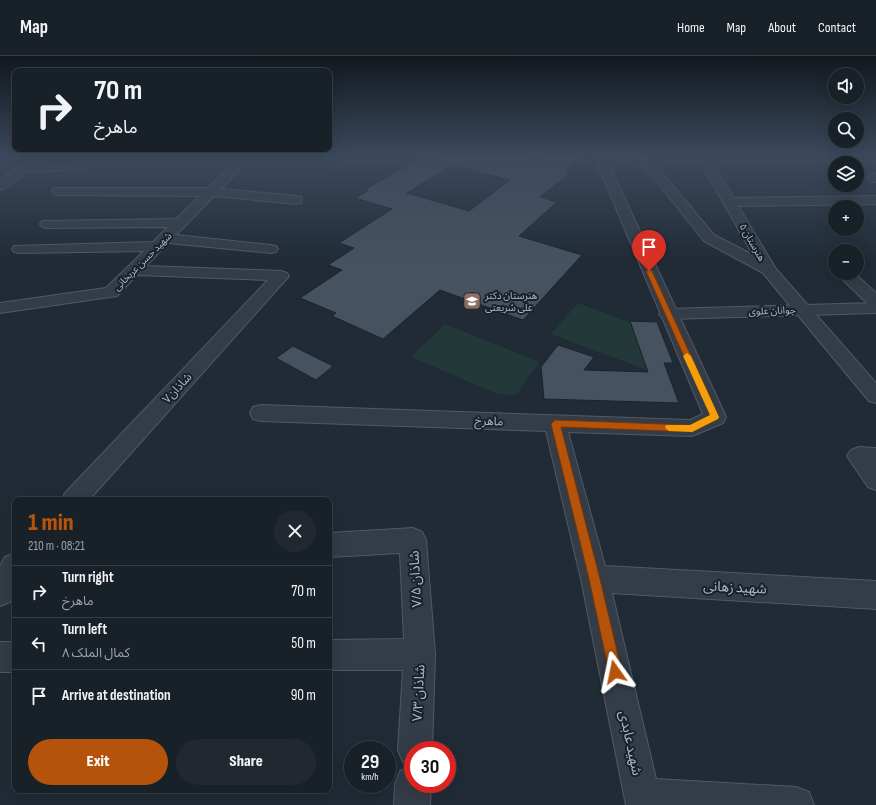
<!DOCTYPE html>
<meta charset="utf-8">
<style>
:root{--surface:#182028;--page:#212830;--text:#f1f3f6;--muted:#9fa3a8;--line:#363e45;--accent:#b45309}
body{margin:0;font-family:"Sofia Sans Condensed","Noto Sans Arabic",sans-serif;background:var(--page);color:var(--text);height:100vh;display:flex;flex-direction:column;font-size:15px;white-space:nowrap}
*{box-sizing:border-box;margin:0}
p{font-size:13px;color:var(--muted)}
.icon{flex:none;width:22px;height:22px;fill:none;stroke:currentColor;stroke-width:2;stroke-linecap:round;stroke-linejoin:round}
.map{position:relative;flex:1;overflow:hidden}
.details{position:absolute;left:12px;top:441px;width:320px;height:296px;display:flex;flex-direction:column;background:var(--surface);border-radius:8px;box-shadow:0 4px 16px #0002,0 0 0 1px var(--line)}
.details>*{flex:none}
.top-card{position:absolute;left:12px;top:12px;width:320px;height:84px;border-radius:8px;box-shadow:0 4px 16px #0002,0 0 0 1px var(--line);background:#182028;color:var(--text);overflow:hidden}
.tools{position:absolute;left:828px;top:12px;display:grid;gap:8px}
.tools a{display:grid;place-items:center;width:36px;height:36px;border-radius:50%;background:var(--surface);box-shadow:0 4px 16px #0002,0 0 0 1px var(--line);font-size:20px}
.speed{position:absolute;left:344px;top:685px;display:flex;gap:8px;font-size:20px;font-weight:700;text-align:center}
.speed>*{display:grid;place-content:center;width:52px;height:52px;border-radius:50%;background:var(--surface);box-shadow:0 4px 16px #0002,0 0 0 1px var(--line);line-height:1}
.speed small{font-size:10px;font-weight:400}
.speed .limit{border:6px solid #d22;background:#fff;color:#111}
.pin{position:absolute;display:grid;place-items:center;width:34px;height:34px;color:#fff;margin:-41px -17px;border-radius:50% 50% 50% 0;rotate:-45deg;box-shadow:0 0 4px #0007}
.pin .icon{rotate:45deg}
.me{position:absolute;width:44px;margin:-22px;rotate:348deg;stroke-linejoin:round;filter:drop-shadow(0 0 3px #0008)}
.turn{display:flex;align-items:center;gap:14px;height:84px;padding:0 16px;font-size:18px}
.turn .icon{width:52px;height:52px;stroke-width:2.5}
.turn b{display:block;font-size:28px;line-height:34px}
.round{display:grid;place-items:center;flex:none;width:42px;height:42px;border-radius:21px;background:var(--page)}
.head{display:flex;align-items:center;justify-content:space-between;height:68px;padding:0 16px}
h1{font-size:24px;font-weight:800;line-height:30px;color:var(--accent)}
.cta{display:flex;gap:8px;margin-top:auto;padding:8px 16px}
.cta a{flex:1;height:46px;border-radius:24px;background:var(--accent);color:#fff;font-size:16px;font-weight:800;line-height:46px;text-align:center}
.cta a+a{background:var(--page);color:var(--text)}
ul{padding:0;list-style:none}
li{display:flex;align-items:center;gap:12px;height:52px;padding:0 16px;border-top:1px solid var(--line)}
li div{flex:1}
li b{display:block;font-size:15px}
li em{font-style:normal}
header{display:flex;align-items:center;gap:24px;box-sizing:border-box;height:56px;padding:0 20px;background:var(--surface);border-bottom:1px solid var(--line)}
header strong{font-size:19px}
nav{display:flex;gap:22px;margin-inline-start:auto;font-size:14px}
.map>svg:first-child{display:block}
.green{fill:#233838}
.building{fill:#465260;stroke:#1b232d;fill-rule:evenodd}
.lines{fill:none;stroke-linecap:round;stroke-linejoin:round}
.minor-casing{stroke:#515a64;stroke-width:2}
.tertiary-casing{stroke:#515a64;stroke-width:2}
.minor{fill:#333c47;fill-rule:evenodd}
.tertiary{fill:#333c47;fill-rule:evenodd}
.route{fill:#b45309;stroke:#753606}
.slow{fill:#f59e0b}
.labels{text-anchor:middle;stroke-width:4;stroke-linejoin:round;paint-order:stroke}
.far-street-label{font-size:10px;fill:#aeb7c3;stroke:#19212b}
.far-poi-label{font-size:10px;fill:#aeb7c3;stroke:#19212b;text-anchor:start}
.street-label{font-size:12px;fill:#aeb7c3;stroke:#19212b}
.near-street-label{font-size:14px;fill:#aeb7c3;stroke:#19212b}
</style>
<header>
<strong>Map</strong>
<nav><a>Home</a><a>Map</a><a>About</a><a>Contact</a></nav>
</header>
<div class="map">
<svg width="876" height="749" viewBox="0 0 876 749">
<rect width="100%" height="100%" fill="#202b36"/>
<path class="green" d="M578 247 631 267 649 306 647 314 551 278Z
M445 268 540 306 516 339 497 338 411 301Z"/>
<path class="building" d="M442 100H520L536 104 541 100H582L566 114 571 116 540 141 557 146 519 180 582 199 523 264 440 234 383 283 332 260 336 257 300 242 342 214 328 209 354 192 339 187 392 153 355 142 368 135 364 134 423 101 429 103 433 101 442 103ZM451 109 510 124 469 155 407 137Z
M630 265 657 266 673 307H664L679 347 544 343 541 311 558 289 594 301 584 314 648 316Z
M293 290 333 310 316 324 276 302Z"/>
<g class="lines">
<defs>
<path id="minor" d="M112 100H252L221 133 296 140 301 141 302 144 301 147 296 148 214 140 176 179 271 189 276 190 278 193 276 196 271 197 168 187 146 210 281 215 287 217 289 220 89 444H62L65 437 268 224 137 219 117 240 0 257V247L106 232 144 195 19 197 14 196 12 193 14 190 153 186 168 171 47 172 42 171 40 168 42 165 176 163 200 140 58 139 54 138 52 135 54 132H208L234 106H115L111 105 109 103Z
M282 100H321L327 102 329 104 327 106 323 107 287 103Z
M594 100H605L726 361 723 367 692 380 568 376 605 510 876 525V553L612 537 656 723 796 731 809 736 814 749H626L581 523 546 375 261 365 253 363 250 357 253 351 261 349 690 364 703 358Z
M607 100H629L653 106 714 179 753 199 705 114 707 112H715L734 142 876 140V148L738 150 776 213 876 327V347L869 345 763 217 704 185 645 111 608 102Z
M37 101 41 102 43 104 38 109 85 107 89 108 91 110 89 112 85 113 27 116 4 133 0 134V124L33 102Z
M876 118V126L870 125 868 122 870 119Z
M839 217H854L876 237V251L870 250 840 221Z
M859 391 876 392V434L868 431 847 400 851 394Z
M413 472 422 476 426 484 435 598 432 694H413V728H431L430 749H394L395 728 400 715 412 710 403 706 398 694 403 614H329V584L404 583 400 497 329 501V477Z
M15 497V537L10 546 0 550V510L5 501Z
M0 586H15V616H0Z"/>
<path id="tertiary" d="M876 247V257L668 263 662 262 659 258 662 254 668 253Z"/>
</defs>
<use href="#minor" class="minor-casing"/>
<use href="#tertiary" class="tertiary-casing"/>
<use href="#minor" class="minor"/>
<use href="#tertiary" class="tertiary"/>
</g>
<linearGradient id="sky" x2="0" y2="1"><stop stop-color="#12181e"/><stop offset="0.49" stop-color="#3c4a5d"/><stop offset="1" stop-color="#3c4a5d" stop-opacity="0"/></linearGradient>
<rect width="876" height="205" fill="url(#sky)"/>
<path class="route" d="M649 213 652 215 719 361 718 363 692 376 561 371 600 523 622 616 620 621 615 623 610 621 609 616 589 523 551 368 555 364 690 369 710 359 646 215Z"/>
<path class="slow" d="M687 297 691 300 719 361 718 363 692 376 669 375 665 372 666 369H690L710 359 683 300Z"/>
<defs>
<symbol id="school-square" viewBox="-11 -11 22 22"><rect x="-9" y="-9" width="18" height="18" rx="4" fill="#8d6e63" stroke="#19212b"/><path d="M0-5L7-2L0 1L-7-2ZM-4 1L0 2.5L4 1V4Q0 6-4 4Z" fill="#fff"/></symbol>
</defs>
<g fill-rule="evenodd">
<use href="#school-square" x="462" y="235" width="20" height="20"/>
</g>
<g class="labels">
<g class="far-street-label">
<text transform="translate(753 186) rotate(60)" y="4">هنرستان ۵</text>
<text transform="translate(142 205) rotate(-45)" y="4">شهید حسن عربخانی</text>
<text transform="translate(772 254) rotate(-2)" y="4">جوانان علوی</text>
</g>
<g class="far-poi-label">
<text x="485" y="243">هنرستان دکتر<tspan x="485" dy="12">علی شریعتی</tspan></text>
</g>
<g class="street-label">
<text transform="translate(177 332) rotate(-47)" y="4">شاذان۷</text>
<text transform="translate(489 365) rotate(2)" y="4">ماهرخ</text>
</g>
<g class="near-street-label">
<text transform="translate(415 523) rotate(-93)" y="5">شاذان ۷/۵</text>
<text transform="translate(735 531) rotate(3)" y="5">شهید زهانی</text>
<text transform="translate(418 637) rotate(-87)" y="5">شاذان ۷/۳</text>
<text transform="translate(631 687) rotate(78)" y="5">شهید عابدی</text>
</g>
</g>
</svg>
<div class="tools">
<a><svg class="icon" aria-label="sound" viewBox="0 0 24 24"><path d="M4 9h4l5-4v14l-5-4H4zM17 9q2 3 0 6"/></svg></a>
<a><svg class="icon" aria-label="search" viewBox="0 0 24 24"><circle cx="10" cy="10" r="6"/><path d="M15 15l6 6"/></svg></a>
<a><svg class="icon" aria-label="layers" viewBox="0 0 24 24"><path d="M12 4l9 5-9 5-9-5zM3 14l9 5 9-5"/></svg></a>
<a>+</a>
<a>−</a>
</div>
<div class="speed"><div>29<small>km/h</small></div><div class="limit">30</div></div>
<div class="pin" style="left:649px;top:215px;background:#d93025"><svg class="icon" aria-label="arrive" viewBox="0 0 24 24"><path d="M6 21V4h12l-3 4 3 4H6"/></svg></div>
<svg class="me" style="left:615px;top:616px" viewBox="-20 -20 40 40"><path d="M0-17L14 15 0 8-14 15z" fill="#b45309" stroke="#fff" stroke-width="4"/></svg>
<div class="top-card">
<div class="turn"><svg class="icon" aria-label="right" viewBox="0 0 24 24"><path d="M7 20v-9h11M14 6l5 5-5 5"/></svg><div><b>70 m</b>ماهرخ</div></div>
</div>
<section class="details">
<div class="head"><div><h1>1 min</h1><p>210 m · 08:21</p></div><a class="round"><svg class="icon" aria-label="close" viewBox="0 0 24 24"><path d="M6 6l12 12M18 6L6 18"/></svg></a></div>
<ul>
<li><svg class="icon" aria-label="right" viewBox="0 0 24 24"><path d="M7 20v-9h11M14 6l5 5-5 5"/></svg><div><b>Turn right</b><p>ماهرخ</p></div><em>70 m</em></li>
<li><svg class="icon" aria-label="left" viewBox="0 0 24 24"><path d="M17 20v-9H6M10 6l-5 5 5 5"/></svg><div><b>Turn left</b><p>کمال الملک ۸</p></div><em>50 m</em></li>
<li><svg class="icon" aria-label="arrive" viewBox="0 0 24 24"><path d="M6 21V4h12l-3 4 3 4H6"/></svg><div><b>Arrive at destination</b></div><em>90 m</em></li>
</ul>
<div class="cta"><a>Exit</a><a>Share</a></div>
</section>
</div>
